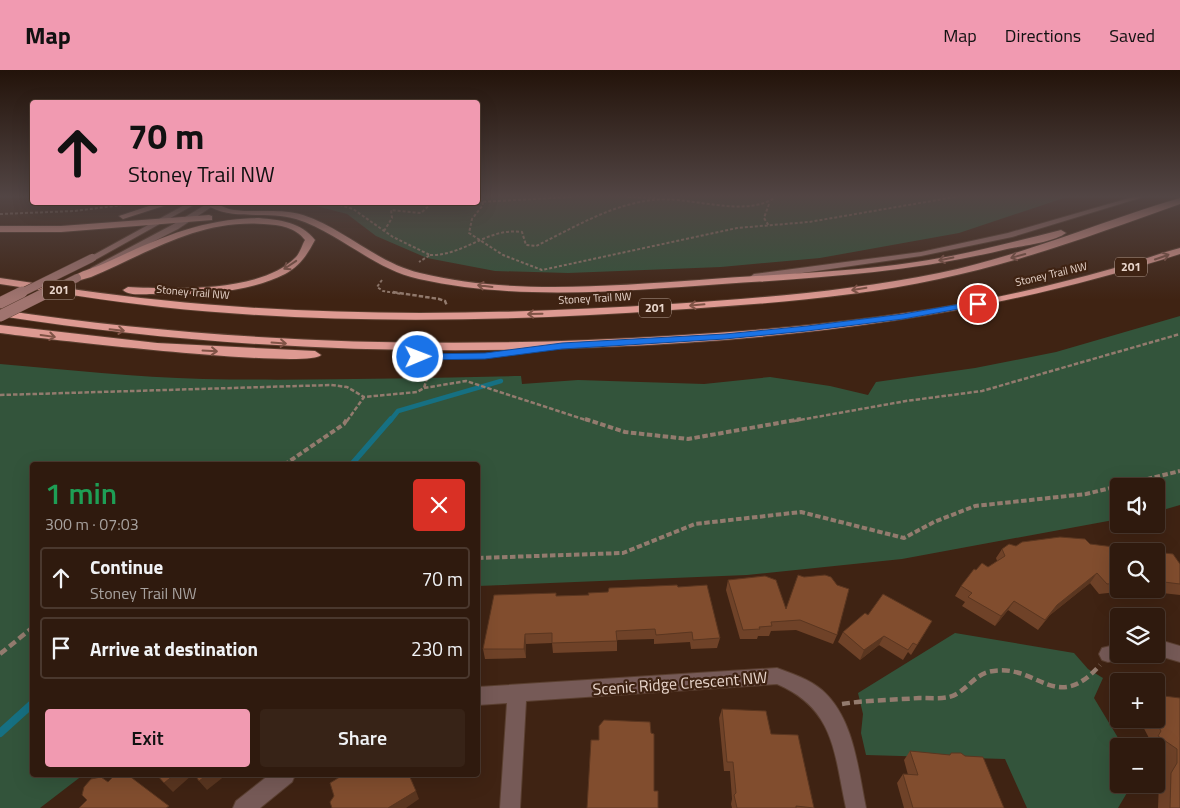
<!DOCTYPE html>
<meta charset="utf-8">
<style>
:root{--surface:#2f1a0e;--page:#372317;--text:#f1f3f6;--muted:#a7a19e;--line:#4a382e;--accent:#f19ab1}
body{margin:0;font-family:"Titillium Web",sans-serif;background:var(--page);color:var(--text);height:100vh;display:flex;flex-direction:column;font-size:19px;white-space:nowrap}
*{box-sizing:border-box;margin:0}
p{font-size:16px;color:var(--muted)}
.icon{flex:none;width:28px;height:28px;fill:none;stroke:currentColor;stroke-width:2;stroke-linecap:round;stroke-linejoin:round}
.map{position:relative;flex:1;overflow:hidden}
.sheet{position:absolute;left:30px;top:392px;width:450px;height:315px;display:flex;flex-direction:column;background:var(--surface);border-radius:5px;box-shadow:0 5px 20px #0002,0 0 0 1px var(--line)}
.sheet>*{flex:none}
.guide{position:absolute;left:30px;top:30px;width:450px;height:105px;border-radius:5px;box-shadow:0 5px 20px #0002,0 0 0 1px var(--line);background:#f19ab1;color:#111;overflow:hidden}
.buttons{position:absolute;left:1110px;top:408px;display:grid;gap:10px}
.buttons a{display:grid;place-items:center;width:55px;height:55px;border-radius:5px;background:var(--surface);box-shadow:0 5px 20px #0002,0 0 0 1px var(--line);font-size:25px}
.pin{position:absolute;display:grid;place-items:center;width:42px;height:42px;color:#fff;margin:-21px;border:2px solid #fff;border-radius:50%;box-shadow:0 1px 5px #0007}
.me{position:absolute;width:55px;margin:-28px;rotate:89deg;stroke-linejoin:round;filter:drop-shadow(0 0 4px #0008)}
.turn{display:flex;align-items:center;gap:18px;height:105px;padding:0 15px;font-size:22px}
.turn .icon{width:65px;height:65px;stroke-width:2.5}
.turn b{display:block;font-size:35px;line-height:42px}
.round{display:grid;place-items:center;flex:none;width:52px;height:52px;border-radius:5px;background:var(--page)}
.overview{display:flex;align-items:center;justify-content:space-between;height:85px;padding:0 15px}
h1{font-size:30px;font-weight:600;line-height:38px;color:#1e9e55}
.button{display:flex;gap:10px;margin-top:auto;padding:10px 15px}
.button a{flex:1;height:58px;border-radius:5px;background:var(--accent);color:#111;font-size:20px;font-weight:600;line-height:58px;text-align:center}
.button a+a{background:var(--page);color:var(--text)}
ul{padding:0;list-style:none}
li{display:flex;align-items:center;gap:15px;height:62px;margin:0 10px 8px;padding:0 5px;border:2px solid var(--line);border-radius:5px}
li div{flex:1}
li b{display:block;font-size:19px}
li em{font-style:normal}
header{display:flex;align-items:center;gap:30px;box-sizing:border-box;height:70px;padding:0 25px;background:var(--accent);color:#111}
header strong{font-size:24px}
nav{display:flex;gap:28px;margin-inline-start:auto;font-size:18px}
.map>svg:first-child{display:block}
.green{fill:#33543b}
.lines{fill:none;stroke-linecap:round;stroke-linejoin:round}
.stream-far2{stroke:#167082;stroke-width:4.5}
.stream-far1{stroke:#167082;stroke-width:5.5}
.stream{stroke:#167082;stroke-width:8}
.street-casing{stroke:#5a3f30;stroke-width:2}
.secondary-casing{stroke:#5a3f30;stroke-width:2}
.highway-casing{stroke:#5a3f30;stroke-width:2}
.path-far3{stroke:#937b6e;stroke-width:2;stroke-dasharray:3 2;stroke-linecap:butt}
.path-far2{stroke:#937b6e;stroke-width:2.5;stroke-dasharray:4.5 2;stroke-linecap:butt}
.path-far1{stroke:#937b6e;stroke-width:4;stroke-dasharray:5.5 2.5;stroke-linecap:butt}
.path{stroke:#937b6e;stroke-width:4.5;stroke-dasharray:8 4;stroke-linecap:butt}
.street{fill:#765a57;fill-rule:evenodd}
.secondary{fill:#a0746f;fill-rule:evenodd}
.highway{fill:#de9a92;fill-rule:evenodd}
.secondary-bridge-far1-casing{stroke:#5a3f30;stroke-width:9;stroke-linecap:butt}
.secondary-bridge-casing{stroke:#5a3f30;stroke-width:12;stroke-linecap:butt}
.secondary-bridge-far1{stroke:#a0746f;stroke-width:8}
.secondary-bridge{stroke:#a0746f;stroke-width:11}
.wall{fill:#6f4228}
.shaded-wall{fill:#5a3620}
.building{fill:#814d2e;stroke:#5a3620}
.oneway{stroke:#7f5346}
.route{fill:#1a73e8;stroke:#114b97}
.labels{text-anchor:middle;stroke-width:4.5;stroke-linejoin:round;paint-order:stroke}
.far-street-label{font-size:11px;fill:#e8d5cb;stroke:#3f2313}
.shield{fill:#3f2313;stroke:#b5a094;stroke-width:1}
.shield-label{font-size:12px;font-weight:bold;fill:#e8d5cb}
.near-street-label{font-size:16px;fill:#e8d5cb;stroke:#3f2313}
</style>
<header>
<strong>Map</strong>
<nav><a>Map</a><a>Directions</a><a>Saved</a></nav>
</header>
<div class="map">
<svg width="1180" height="738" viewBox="0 0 1180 738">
<rect width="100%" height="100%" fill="#3f2313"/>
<path class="green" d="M478 127H1067L959 163 820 188 721 197 568 203 495 201 427 188 376 166 347 144 320 137 288 133H244L478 132Z
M1180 246V435L1156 442V416H1119V449L902 489 747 505 478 516V395H32V705H83L40 738H0V294C68 300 135 307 203 309 309 311 415 308 521 306L522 314 578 310 704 314 770 307 830 316 868 325 876 312 975 298 1056 282Z
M955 563 1074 583 1088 599 1103 608 1094 628 1123 676H1119V714H1131V716L1118 738H1027L1005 689 866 685 861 663 863 644 858 623Z"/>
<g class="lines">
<path class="stream-far2" d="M390 351 398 341 501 311"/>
<path class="stream-far1" d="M351 395 391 349"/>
<path class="stream" d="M0 663 32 634"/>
<defs>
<path id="street" d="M1156 569 1180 576V592L1153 584H1156Z
M1119 574V584H1127L1125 588 1108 592 1102 590 1099 584 1102 578Z
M777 598C793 604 809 609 822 620 854 648 858 699 866 738H846C834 683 835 639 777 614L526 631 520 738H500L507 633 478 635V617Z
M269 705H295L292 712 260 738H233L236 731Z"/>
<path id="secondary" d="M1133 127H1143L1012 167 921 186 754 210 750 207 754 204 921 182 1008 163Z
M190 132H199L95 190 88 188Z
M210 132H219L178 159 98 200 91 198 172 155Z"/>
<path id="highway" d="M1180 128V134C1101 162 1022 192 939 209 851 228 760 234 671 240 501 252 330 255 161 237 107 231 53 222 0 214V208C53 216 107 225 161 230 330 248 501 245 671 234 760 228 851 221 939 203 1022 186 1099 152 1180 128Z
M161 132H176L123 149 119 146Z
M213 132C220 135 226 139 234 140 257 143 281 138 303 145 345 159 377 193 420 203 510 225 607 216 699 210 771 204 844 203 916 192 965 185 1013 172 1061 160L1066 163C1054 172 1022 176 1007 179 913 202 819 208 722 214 622 221 519 231 419 209 373 199 340 163 296 149 268 140 238 151 210 137V133Z
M209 145 212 146V150L61 162H0V156H61Z
M259 148C280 150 301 152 315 170 307 185 300 196 285 204 245 224 196 225 152 224 144 224 129 226 123 220L128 217C174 219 261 223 296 187 300 183 302 175 305 170 295 157 280 155 264 154 199 149 148 183 91 207L77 211 72 208C79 201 94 198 103 194 156 170 198 149 259 148Z
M1180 178V184C990 245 802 269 603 277 400 286 200 277 0 246V240C222 273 445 280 668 266 774 260 880 250 983 230 1026 221 1069 211 1111 199 1134 193 1157 184 1180 178Z
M0 255 157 273 315 281 321 285C309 300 36 268 0 263Z"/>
</defs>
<use href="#street" class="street-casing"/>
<use href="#secondary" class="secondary-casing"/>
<use href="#highway" class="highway-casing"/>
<path class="path-far3" d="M481 127 483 135 472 149 469 163 503 185 542 200 737 158 809 152 955 127
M628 127 655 128
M330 132 353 139 393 167 430 185 419 192
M478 132 571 127
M769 134 764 148 769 156
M0 144 74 141 123 135
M384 161 392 148 391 140 421 143 433 132
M430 185C464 186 488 157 522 162L526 175 536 176C573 158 610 135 652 130 689 125 744 149 776 127
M382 210 377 217 383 221 402 224"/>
<path class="path-far2" d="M393 222 439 229 445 231 447 236
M424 318 466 311 589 351
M0 325 331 315 347 317 364 327
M347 351 364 327 417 322 424 318 427 308
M794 351 906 331 982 321 1180 264"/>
<path class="path-far1" d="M585 349 625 362 688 369 801 349
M284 395 344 354 347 349
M478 488 623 483 695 454 801 442 904 468 934 452 975 436 1086 424 1180 401"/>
<path class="path" d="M0 584 32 558
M842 634C867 630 893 630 919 628 928 628 940 629 949 627 965 623 973 606 988 602 1037 590 1054 647 1100 595"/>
<use href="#street" class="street"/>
<use href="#secondary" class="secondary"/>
<use href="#highway" class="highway"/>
<defs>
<path id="secondary-bridge-far1" d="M19 224 92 188
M45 224 77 208"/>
<path id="secondary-bridge" d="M0 233 22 222
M0 246 48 222"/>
</defs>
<use href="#secondary-bridge-far1" class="secondary-bridge-far1-casing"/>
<use href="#secondary-bridge" class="secondary-bridge-casing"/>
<use href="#secondary-bridge-far1" class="secondary-bridge-far1"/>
<use href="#secondary-bridge" class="secondary-bridge"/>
</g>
<path class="wall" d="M1090 474 1119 481V519H1156V482L1180 494V525L1135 520 1099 524 1090 513 1050 545 1038 560 1008 540 995 556 962 536 965 532 955 526 961 516 976 500 988 497 997 491 996 488 1002 479 1016 476Z
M728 510 837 565 833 574 796 560 771 561 769 566H758L757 569H740L726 520Z
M678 517 720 568 717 578 691 579 690 572 654 574V569L617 570V581L553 583 552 573 526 574V588L485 589 483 579 556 526 588 525Z
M868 545 926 561 911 585 908 582 903 590 879 575 860 590 838 572 843 562Z
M1180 628V738H1158L1159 712 1166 702V688L1156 681V676H1149L1147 675 1150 670 1139 649H1156Z
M722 639 771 664 813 738H732L731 734 732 729 730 701H724L719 648Z
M910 681 1004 738H904L897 713 903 704 908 705 904 690Z"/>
<path class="shaded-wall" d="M1097 503 1090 513 1050 545 1038 560 1057 535Z
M1014 531 1008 540 995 556 1001 546Z
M525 564 526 574V588L524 579Z
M884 566 879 575 860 590 864 580Z
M174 705H192L173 722 164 713Z
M207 705H226L207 720 199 711Z
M416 721 419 729 406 738H388Z"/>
<path class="building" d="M1060 467 1085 469 1090 474 1147 481H1119V513L1107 514 1097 503 1057 535 1045 550 1014 531 1001 546 968 527 972 523 961 516 974 499 976 500 982 493 988 497 1005 486 1002 479 1009 474 1016 476 1022 472Z
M1156 482 1173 484 1180 494V514L1156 511Z
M798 505 804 507 825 505 831 507 837 515 849 519 837 565 800 550 771 552 772 556 759 557 760 559 743 560 728 510 765 506 776 510 786 539Z
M677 515 678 517 707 515 720 568 693 570 692 562 656 565 655 559 616 561 617 571 552 573V563L525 564 524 579H483L494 525 556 523V526L589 525 588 523 608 522 609 518Z
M883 524 932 551 917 575 913 573 908 580 884 566 864 580 843 562 865 543 868 545Z
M1156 625 1180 628V738H1170L1171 703 1177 693V679L1158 666 1161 661 1154 649H1156Z
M722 639 766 641 771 664 798 665 814 738 796 736V738H737L734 725 736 723 733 692H727Z
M604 650 650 652 651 663 654 664V721H658V738H587L591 670H599V656Z
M910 681 950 685 951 683H961L965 686 983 687 1004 738H913L903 704 918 705Z
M115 705H128L169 736 166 738H79L87 730 82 725 84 717 91 709 101 707 108 712Z
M157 705H174L164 713Z
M195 705H207L199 711Z
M343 705H409L416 721 388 738H332L330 732 334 726 330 713Z"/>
<defs><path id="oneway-shaft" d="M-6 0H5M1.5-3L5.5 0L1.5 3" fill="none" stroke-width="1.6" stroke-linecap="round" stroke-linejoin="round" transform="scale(1.25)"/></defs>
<g class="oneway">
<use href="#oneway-shaft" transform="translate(1018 186) rotate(165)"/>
<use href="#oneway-shaft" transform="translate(1162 187) rotate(-19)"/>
<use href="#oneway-shaft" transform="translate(946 189) rotate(168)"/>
<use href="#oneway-shaft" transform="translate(290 195) rotate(146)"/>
<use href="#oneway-shaft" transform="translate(485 216) rotate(-173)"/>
<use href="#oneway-shaft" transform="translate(859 219) rotate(171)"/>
<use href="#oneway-shaft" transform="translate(697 235) rotate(175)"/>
<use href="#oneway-shaft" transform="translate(535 244) rotate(179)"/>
<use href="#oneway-shaft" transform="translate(117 260) rotate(6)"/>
<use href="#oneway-shaft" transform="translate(48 266) rotate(8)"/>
<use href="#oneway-shaft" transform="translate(279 273) rotate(4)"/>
<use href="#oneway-shaft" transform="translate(210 281) rotate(3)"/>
</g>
<linearGradient id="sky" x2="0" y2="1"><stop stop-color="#23130a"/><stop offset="0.55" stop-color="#524544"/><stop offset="1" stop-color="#524544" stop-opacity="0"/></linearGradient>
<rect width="1180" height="230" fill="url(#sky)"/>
<path class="route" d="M978 231 981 232V235L903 249 807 261 725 269 562 279 485 289 418 290 414 287 418 284 485 283 562 273 725 264 807 256 903 244Z"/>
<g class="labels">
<g class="far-street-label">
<text transform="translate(1051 204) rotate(-13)" y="4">Stoney Trail NW</text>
<text transform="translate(193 222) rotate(5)" y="4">Stoney Trail NW</text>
<text transform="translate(595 228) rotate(-3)" y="4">Stoney Trail NW</text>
</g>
<g class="shield">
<rect x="1115" y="187.5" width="32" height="19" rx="4"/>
<rect x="43" y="210.5" width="32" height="19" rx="4"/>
<rect x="639" y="228.5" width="32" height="19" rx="4"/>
</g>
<g class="shield-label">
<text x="1131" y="201">201</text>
<text x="59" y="224">201</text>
<text x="655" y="242">201</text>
</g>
<g class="near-street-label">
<text transform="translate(680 613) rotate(-4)" y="6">Scenic Ridge Crescent NW</text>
</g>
</g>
</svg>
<div class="buttons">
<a><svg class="icon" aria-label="sound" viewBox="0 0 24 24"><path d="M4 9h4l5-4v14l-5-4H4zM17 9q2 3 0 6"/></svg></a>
<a><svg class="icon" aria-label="search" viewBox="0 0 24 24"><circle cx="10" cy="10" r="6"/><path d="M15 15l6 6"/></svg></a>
<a><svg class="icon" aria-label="layers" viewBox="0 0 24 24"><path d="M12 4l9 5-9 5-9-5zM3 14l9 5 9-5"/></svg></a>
<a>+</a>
<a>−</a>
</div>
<div class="pin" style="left:978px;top:234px;background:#d93025"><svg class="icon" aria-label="arrive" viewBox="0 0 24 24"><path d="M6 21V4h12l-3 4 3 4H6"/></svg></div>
<svg class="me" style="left:418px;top:287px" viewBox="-20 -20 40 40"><circle r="17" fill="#1a73e8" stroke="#fff" stroke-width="3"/><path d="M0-11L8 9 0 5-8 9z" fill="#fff"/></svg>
<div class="guide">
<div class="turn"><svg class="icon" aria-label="ahead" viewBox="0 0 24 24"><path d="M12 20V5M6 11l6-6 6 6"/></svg><div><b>70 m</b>Stoney Trail NW</div></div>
</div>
<section class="sheet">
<div class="overview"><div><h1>1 min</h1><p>300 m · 07:03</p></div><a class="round" style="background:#d93025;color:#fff"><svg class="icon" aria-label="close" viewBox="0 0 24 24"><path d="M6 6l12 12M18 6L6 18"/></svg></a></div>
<ul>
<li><svg class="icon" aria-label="ahead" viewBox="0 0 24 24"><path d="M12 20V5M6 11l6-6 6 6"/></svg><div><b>Continue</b><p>Stoney Trail NW</p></div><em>70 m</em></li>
<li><svg class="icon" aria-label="arrive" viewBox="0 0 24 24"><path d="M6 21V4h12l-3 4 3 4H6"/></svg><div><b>Arrive at destination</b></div><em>230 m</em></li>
</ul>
<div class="button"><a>Exit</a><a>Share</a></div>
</section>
</div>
